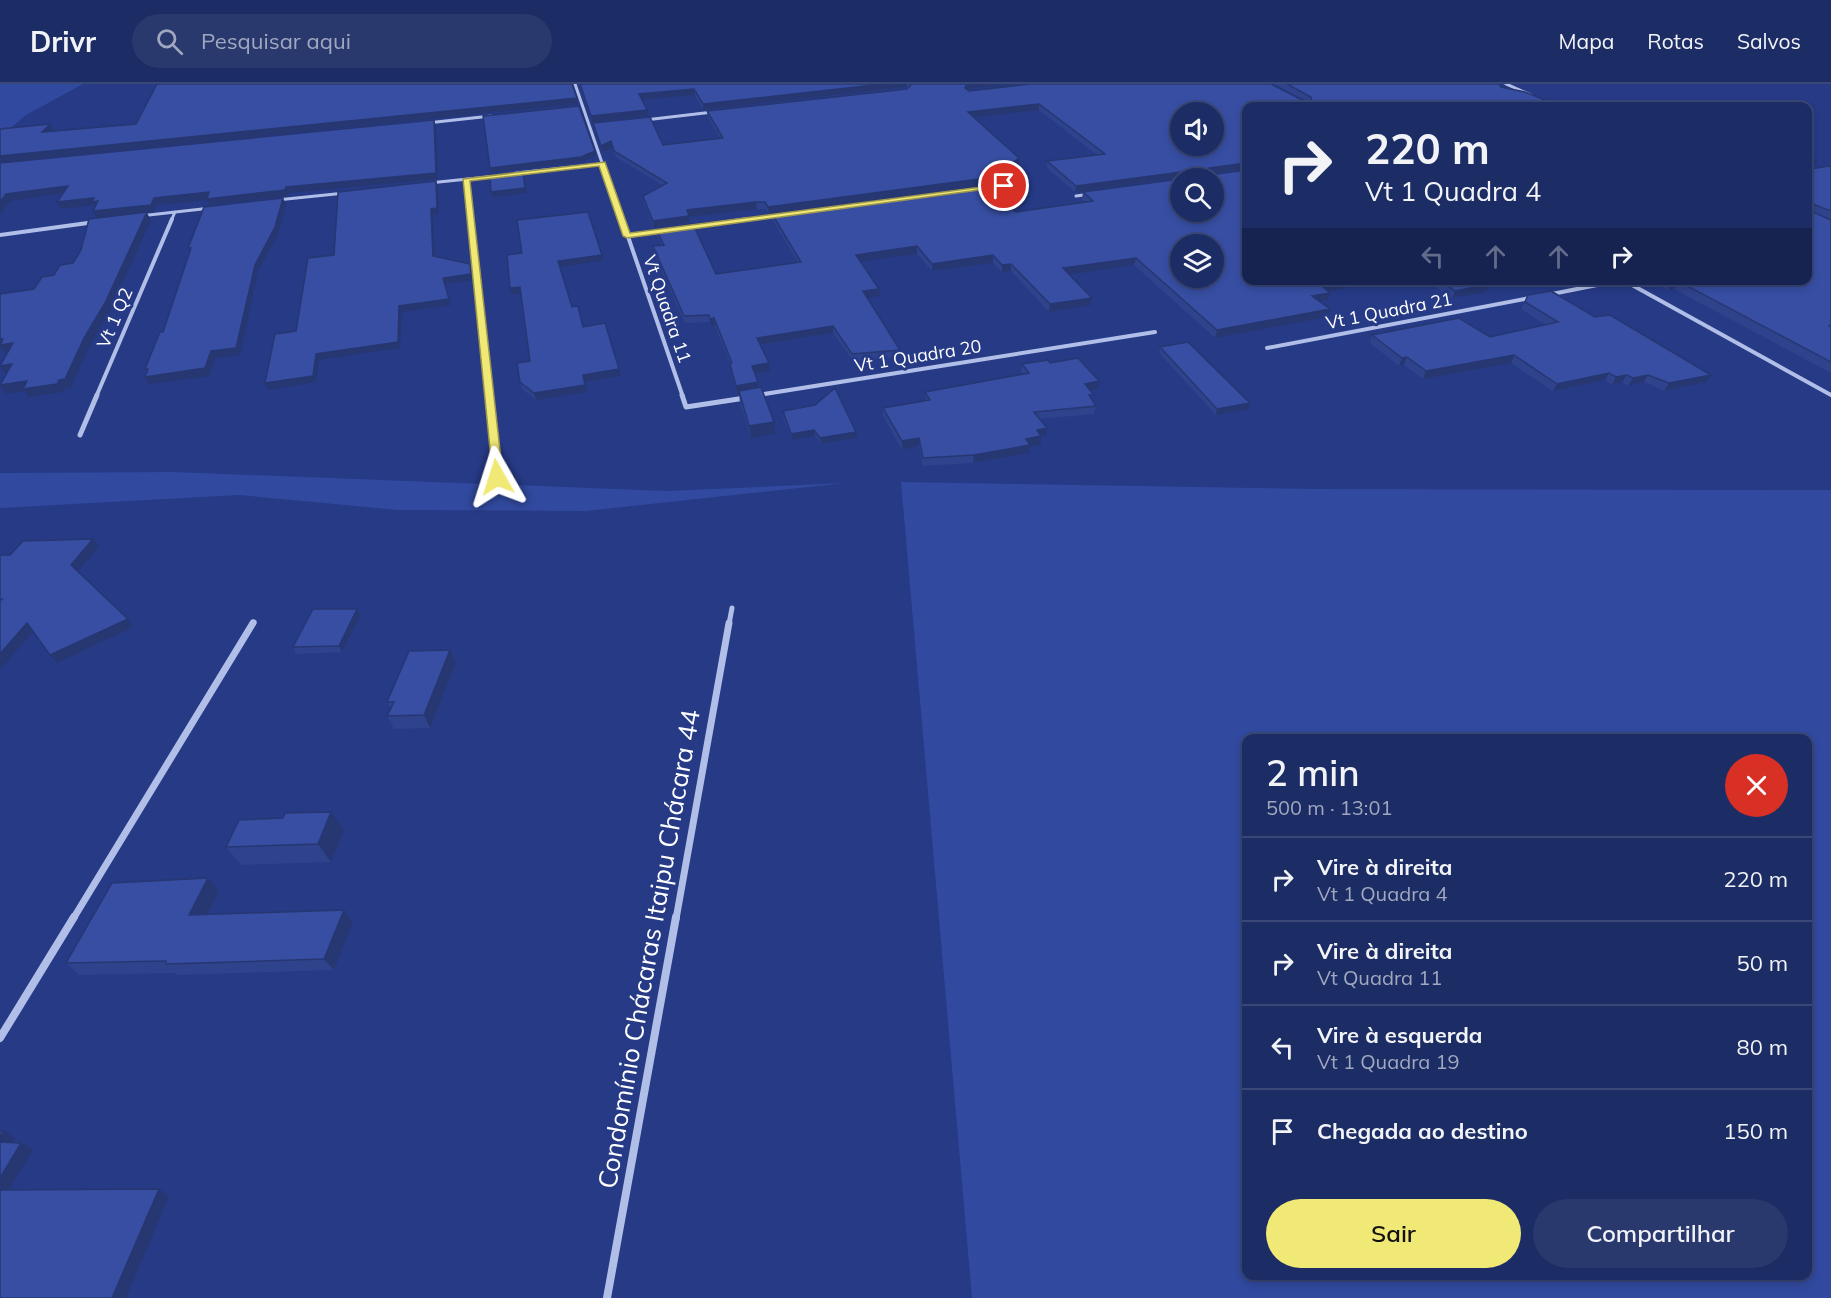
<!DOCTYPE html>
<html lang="pt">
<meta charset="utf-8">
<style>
:root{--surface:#1c2c64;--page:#29386d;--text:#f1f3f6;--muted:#a0a7bf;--line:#3a4878;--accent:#f1e976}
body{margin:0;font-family:Mulish,sans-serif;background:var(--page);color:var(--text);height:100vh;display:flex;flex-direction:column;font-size:22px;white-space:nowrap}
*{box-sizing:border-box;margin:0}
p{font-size:20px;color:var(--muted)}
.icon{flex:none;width:33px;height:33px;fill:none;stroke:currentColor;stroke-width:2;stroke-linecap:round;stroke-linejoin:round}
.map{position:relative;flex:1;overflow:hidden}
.panel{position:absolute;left:1242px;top:650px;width:570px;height:546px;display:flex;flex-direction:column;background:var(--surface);border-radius:12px;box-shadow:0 3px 9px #0003,0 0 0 2px var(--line)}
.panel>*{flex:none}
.top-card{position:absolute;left:1242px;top:18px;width:570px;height:183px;border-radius:12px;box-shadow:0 3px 9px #0003,0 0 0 2px var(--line);background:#1c2c64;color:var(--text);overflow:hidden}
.tools{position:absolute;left:1170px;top:18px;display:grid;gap:12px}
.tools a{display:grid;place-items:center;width:54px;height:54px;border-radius:50%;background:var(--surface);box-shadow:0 3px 9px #0003,0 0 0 2px var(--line);font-size:30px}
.pin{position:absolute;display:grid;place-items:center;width:51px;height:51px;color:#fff;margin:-26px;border:3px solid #fff;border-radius:50%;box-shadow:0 2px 6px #0007}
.me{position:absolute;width:66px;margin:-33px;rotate:354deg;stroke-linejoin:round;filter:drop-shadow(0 0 4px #0008)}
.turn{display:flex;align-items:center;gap:21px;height:126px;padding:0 24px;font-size:27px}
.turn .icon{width:78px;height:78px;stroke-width:2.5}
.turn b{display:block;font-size:42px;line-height:51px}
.lanes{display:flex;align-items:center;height:57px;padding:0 24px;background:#0003;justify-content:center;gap:30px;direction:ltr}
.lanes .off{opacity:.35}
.round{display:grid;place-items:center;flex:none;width:63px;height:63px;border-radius:32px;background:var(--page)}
.overview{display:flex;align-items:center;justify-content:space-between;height:102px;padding:0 24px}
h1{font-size:36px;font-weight:600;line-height:45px}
.button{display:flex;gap:12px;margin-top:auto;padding:12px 24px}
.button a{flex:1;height:69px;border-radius:36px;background:var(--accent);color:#111;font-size:24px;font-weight:600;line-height:69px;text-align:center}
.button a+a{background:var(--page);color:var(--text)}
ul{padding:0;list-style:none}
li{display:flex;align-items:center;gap:18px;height:84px;padding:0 24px;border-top:2px solid var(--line)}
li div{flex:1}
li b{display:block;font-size:22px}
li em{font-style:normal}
header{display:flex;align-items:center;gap:36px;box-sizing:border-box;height:84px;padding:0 30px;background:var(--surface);border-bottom:2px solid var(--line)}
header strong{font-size:28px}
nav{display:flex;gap:33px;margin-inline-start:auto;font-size:21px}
.search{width:420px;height:54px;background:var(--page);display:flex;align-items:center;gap:15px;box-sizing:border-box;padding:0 21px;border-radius:33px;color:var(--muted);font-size:22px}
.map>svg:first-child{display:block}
.green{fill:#31499e;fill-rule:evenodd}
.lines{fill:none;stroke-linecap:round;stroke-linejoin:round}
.street-far4{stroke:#b1bee8;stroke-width:3}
.street-far3{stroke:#b1bee8;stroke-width:4}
.street-far2{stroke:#b1bee8;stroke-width:5}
.street-far1{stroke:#b1bee8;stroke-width:7}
.street{stroke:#b1bee8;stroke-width:8}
.wall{fill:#2f438c;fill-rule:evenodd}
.shaded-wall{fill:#263772}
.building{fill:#374ea3;stroke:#263772;stroke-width:1.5;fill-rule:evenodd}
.route{fill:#f1e976;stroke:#9d974d;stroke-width:1.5}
.labels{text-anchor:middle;stroke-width:6;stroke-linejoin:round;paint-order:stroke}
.far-street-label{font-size:18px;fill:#fff;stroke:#263a86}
.near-street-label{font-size:26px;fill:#fff;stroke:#263a86}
</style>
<header>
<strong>Drivr</strong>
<div class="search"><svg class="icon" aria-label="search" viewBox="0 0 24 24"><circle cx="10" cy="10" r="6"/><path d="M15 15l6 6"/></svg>Pesquisar aqui</div>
<nav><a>Mapa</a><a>Rotas</a><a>Salvos</a></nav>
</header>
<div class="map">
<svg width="1831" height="1214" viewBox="0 0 1831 1214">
<rect width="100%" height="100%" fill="#263a86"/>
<path class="green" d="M0 0H83L26 31 0 53Z
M174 388 667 407 846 399 586 427 398 426 239 411 0 424V389Z
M901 398 1316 405 1831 406V1214H972ZM1246 654H1808V1191H1246Z"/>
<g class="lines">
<path class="street-far4" d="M575 0 622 137
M1506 0 1531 11
M645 36 713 28
M427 39 491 32
M516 89 602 80
M467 95 471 137
M429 99 497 92
M984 105 1004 102
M1076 112 1091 110
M277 116 345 109
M140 132 211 124
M171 137 175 128
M737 137 780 131"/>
<path class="street-far3" d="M471 135 489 313
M622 135 683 313
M686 144 748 135
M0 151 95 138
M627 152 664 147
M1623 196 1831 311
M1547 211 1622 196
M1267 264 1535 213
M758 311 1155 248
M96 313 172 135"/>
<path class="street-far2" d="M489 311 497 393
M682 311 686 323 745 314
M80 351 97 311
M253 540 254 538
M729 540 732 524"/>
<path class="street-far1" d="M73 835 253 539
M676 835 729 539"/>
<path class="street" d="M0 954 74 833
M607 1214 676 833"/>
</g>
<path class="wall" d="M579 0H1015L968 5 969 7 1030 0H1271L1308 19H1310L1274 0H1499L1501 3 1525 8 1560 22H1246V86V85L1209 90 1210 91 1246 86V196H1383L1329 208 1330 209 1328 216 1320 218 1330 225 1328 233 1215 254 1134 181 1069 191 1092 214 1091 221 1049 228 1011 187 1002 188 993 179 932 187 917 170 861 177 879 205 880 212 867 214 900 266V273L853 277 833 249 761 261 769 279 770 287 755 290 758 298 759 303H761L774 338 775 350 751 354 740 319 739 309 737 310 731 287 730 280V279L715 242H711L710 238 685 239 654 170 653 162 662 161 657 152 656 145 693 140 716 190 798 178 773 137 772 130 989 101 1016 128 1086 118 1082 115 1083 108 1180 95 1179 94 1075 108 1047 84V77L1097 71 1039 26 974 33 1019 74V80L994 100 769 130 766 125H757L689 133 690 139 654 144 644 119 643 112 662 101 616 73 612 64 602 68 593 39 650 33 663 61 720 54 708 33 707 27 908 4 907 3 703 26 695 11 642 16 647 26 648 32 592 38ZM1180 28H1214V62H1180ZM1180 94H1214V128H1180ZM1180 160H1214V194H1180Z
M1808 74 1812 84H1811V85L1831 83V289L1674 205 1668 206 1650 196H1808Z
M507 171 603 177 560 183 572 223 583 243 621 292 585 298 587 308 536 316 522 305 520 298 530 277 521 209 512 211Z
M1425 196H1526L1490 203 1483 209 1452 214Z
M1525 218 1595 233 1711 291 1707 298 1664 307 1644 298 1628 302 1622 298 1612 301 1605 296 1553 307 1511 279 1423 295 1404 281 1399 282 1370 259 1372 251 1490 253 1546 241 1521 225Z
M1160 263 1250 319 1249 325 1216 331 1159 269Z
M1050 279 1098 305 1090 307 1093 317 1096 322 1094 330 1040 335 1046 352 1041 353V361L1030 363 1029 369 973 379 923 382 919 362 902 366 883 332V324L926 317 925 308 1023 290 1021 288 1022 280Z
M783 327 857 354 821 360 815 352 792 356 783 333Z
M357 525 361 531 342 568 296 570 293 563Z
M450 566 456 579 430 644 394 645 387 632 391 624 387 618Z
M331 728 344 746 331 778 241 781 226 763 283 734Z
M208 794 219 807 207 831 344 826 353 838 334 886 178 891 175 889 79 891 66 879Z"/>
<path class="shaded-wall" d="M883 0H907V3L703 26V20Z
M967 0H1015L968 5 964 10 965 4Z
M694 5 695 11 640 16 639 10Z
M577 14 578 20 2 78 0 80V72Z
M1039 20V26L968 34V28Z
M647 26 648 32 592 38 591 32Z
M434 36 436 42 438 95 289 109 288 112 210 121 207 116 157 121 154 128 147 129 151 136 110 227 89 263 71 304 64 305 63 308 29 313 25 307 6 310 0 301 84 254 97 134 93 127 154 114 209 108 286 103Z
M50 40 53 46 46 54 42 48Z
M611 57 612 64 602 68 601 62Z
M595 67 596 72 582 78 491 89 490 84Z
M1019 74V80L994 100 769 130 768 123Z
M1816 77 1812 84 1808 85 1809 80Z
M1246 79V85L1208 90 1206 87 1209 84Z
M523 88 527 109 493 113 491 108Z
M1181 88 1179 94 1075 108 1076 102Z
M436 97 438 103 439 130 433 131 435 179 433 172 431 125Z
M68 102 72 108 10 117 0 131V118L6 110Z
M94 114 98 117 96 125 94 121 61 125 57 118Z
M283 114 286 120 278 150 258 187 240 271 215 274 209 292 149 300 145 293 255 181Z
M756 118 757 125 689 133 690 139 654 144 653 137 687 126Z
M917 162V170L857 178 856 171Z
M602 171 603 177 560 183 558 177Z
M993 171V179L932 187V180Z
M1136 174 1134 181 1062 192 1063 184Z
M470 180 472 186 473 196 445 200 451 221 402 228 400 264 319 276 316 298 268 306 265 299 399 222 443 194Z
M1011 180V187L1002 188V181Z
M1349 196H1383L1319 210 1322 202Z
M1491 196H1526L1490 203 1483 209 1452 214 1455 207Z
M1678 197 1674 205 1668 206 1672 198Z
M520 203 522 209 512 211 510 204Z
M879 205 880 212 863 215V207Z
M1330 209 1328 216 1310 219 1312 212Z
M1092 214 1091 221 1049 228 1050 220Z
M1330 225 1328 233 1215 254 1217 246Z
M714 234 715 242H711L710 235Z
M833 242V249L758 261 757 254Z
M0 255H3L13 259 19 268 5 270 2 264H0Z
M1514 271 1511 279 1423 295 1426 287Z
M1407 273 1404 281 1399 282 1402 274Z
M769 279 770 287 753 290 752 282Z
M12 280 6 290 0 282Z
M619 285 621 292 585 298 587 308 536 316 534 309 583 291Z
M1609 289 1605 296 1553 307 1557 300Z
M1627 291 1622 298 1612 301 1616 293Z
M1648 291 1644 298 1628 302 1633 294Z
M1711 291 1707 298 1664 307 1669 299Z
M1099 297 1098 305 1084 308 1085 300Z
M758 298 759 306 737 310 736 302Z
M1250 319 1249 325 1216 331 1217 325Z
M774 338 775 350 751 354 749 342Z
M1047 344 1046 352 1041 353V361L1030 363 1029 369 973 379 974 371 1026 355 1037 346Z
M814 346 815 352 792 356 791 350Z
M856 348 857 354 821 360 820 354Z
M919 354V362L902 366V357Z
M93 455 99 463 77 488 71 481Z
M357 525 361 531 342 568 339 562Z
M128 535 133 543 57 579 50 571Z
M27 539 34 546 0 586V570Z
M450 566 456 579 430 644 424 631Z
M331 728 344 746 331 778 318 760Z
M208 794 219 807 201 843 189 831Z
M344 826 353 838 334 886 324 875Z
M4 1047 15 1054 9 1064 0 1059V1053Z
M21 1059 33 1066 5 1112 0 1110V1094Z
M159 1105 169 1112 126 1214H112Z"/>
<path class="building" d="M157 0H572L577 14 0 72V45L50 40 42 48 136 40Z
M580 0H883L703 20 694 5 639 10 647 26 591 32Z
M910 0H967L965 4 969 7 1030 0H1271L1308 19 1312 18 1311 13 1287 0H1499L1501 3 1525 8 1560 22H1246V79L1209 84 1206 87 1210 91 1246 86V196H1349L1322 202 1330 209 1312 212 1330 225 1217 246 1136 174 1063 184 1092 214 1050 220 1011 180 1002 181 993 171 932 180 917 162 856 171 879 205 863 207 900 266 852 270 833 242 757 254 769 279 752 282 758 298 736 302 730 280 732 279 714 234 710 235 709 231 684 232 653 162 664 161 656 145 693 140 716 190 801 178 772 130 989 101 1016 128 1093 117 1083 108 1180 95V128H1214V94H1182L1185 92 1181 88 1076 102 1047 77 1105 70 1039 20 968 28 1019 74 994 93 768 123 765 118H756L687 126 689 132 653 137 643 112 667 99 614 67 611 57 601 62 593 39 650 33 663 61 723 54 707 27 907 5 911 1ZM1180 28H1214V62H1180ZM1180 160H1214V194H1180Z
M579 22 595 67 581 73 490 84 483 32Z
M434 36 436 89 286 103 285 106 207 115 209 108 154 114 151 121 93 127 98 117 92 118 94 114 57 118 68 102 6 110 0 118V79Z
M1808 74 1816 77 1809 80 1811 85 1829 82 1831 83V127L1813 120 1809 122 1811 127 1831 136V241L1829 242 1831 243V278L1678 197 1672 198 1668 196H1808Z
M523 88 525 104 491 108 490 91Z
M436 97 437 124 431 125 433 172 470 180 471 190 443 194 449 215 399 222 398 258 316 270 313 292 265 299 275 250 296 247 308 174 334 171 338 108Z
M283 114 275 143 255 181 236 264 211 267 205 284 145 293 148 285H145L160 248H163L191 164H188L204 123Z
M147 128 105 219 84 254 65 295 59 296 57 300 23 305 27 297 0 301 12 280 0 282 13 259 0 261 3 255H0V210L34 205 42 193 54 191 60 181 73 179 81 166 89 135Z
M588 128 602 171 558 177 572 223 578 222 583 243 605 239 619 285 583 291 585 301 534 309 520 298 517 279 530 277 520 203 510 204 507 171 522 169 517 136Z
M1439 196H1491L1486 201 1455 207Z
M1551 207 1595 233 1610 231 1711 291 1669 299 1648 291 1633 294 1627 291 1616 293 1609 289 1557 300 1514 271 1426 287 1407 273 1402 274 1372 251 1459 234 1490 253 1558 238 1525 218 1528 211Z
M1188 258 1250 319 1217 325 1160 263Z
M1078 274 1099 297 1085 300 1093 310 1089 311 1096 322 1034 328 1047 344 1037 346 1041 352 1026 355 1030 361 974 371 923 374 919 354 902 357 883 324 930 316 925 308 1029 289 1022 280 1048 276 1050 279Z
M761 303 774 338 749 342 739 307Z
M835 304 856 348 820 354 814 346 791 350 783 327 815 321Z
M93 455 71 481 128 535 50 571 27 539 0 570V517L2 515H0V471H10L23 457Z
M313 525H357L339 562 293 563Z
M450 566 424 631 387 632 394 618H387L409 567Z
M331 728 318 760 226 763 239 736 283 734 285 729Z
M208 794 189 831 344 826 324 875 166 880V877L66 879 112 799Z
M0 1047H4L0 1053Z
M0 1058 21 1059 0 1094Z
M159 1105 112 1214H0V1106Z"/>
<path class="route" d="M605 78 630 149 1004 100 1008 102 627 154 623 152 599 82 470 97 503 393 493 395 463 95Z"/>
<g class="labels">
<g class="far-street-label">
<text transform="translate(667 225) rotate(71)" y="6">Vt Quadra 11</text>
<text transform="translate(1389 227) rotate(-11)" y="6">Vt 1 Quadra 21</text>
<text transform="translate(115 234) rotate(-67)" y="6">Vt 1 Q2</text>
<text transform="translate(918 272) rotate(-9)" y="6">Vt 1 Quadra 20</text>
</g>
<g class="near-street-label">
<text transform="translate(649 865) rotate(-80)" y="9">Condomínio Chácaras Itaipu Chácara 44</text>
</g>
</g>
</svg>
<div class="tools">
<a><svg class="icon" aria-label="sound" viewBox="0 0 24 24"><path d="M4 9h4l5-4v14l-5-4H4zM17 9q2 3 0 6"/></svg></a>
<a><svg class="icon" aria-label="search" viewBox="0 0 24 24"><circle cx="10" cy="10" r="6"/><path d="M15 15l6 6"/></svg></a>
<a><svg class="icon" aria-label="layers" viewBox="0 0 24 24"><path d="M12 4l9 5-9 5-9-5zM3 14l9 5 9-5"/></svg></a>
</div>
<div class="pin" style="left:1004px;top:102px;background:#d93025"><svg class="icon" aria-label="arrive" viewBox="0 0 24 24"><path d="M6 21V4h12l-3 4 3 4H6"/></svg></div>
<svg class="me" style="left:497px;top:393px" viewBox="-20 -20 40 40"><path d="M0-17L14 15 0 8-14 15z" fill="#f1e976" stroke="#fff" stroke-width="4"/></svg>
<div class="top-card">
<div class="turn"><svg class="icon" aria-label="right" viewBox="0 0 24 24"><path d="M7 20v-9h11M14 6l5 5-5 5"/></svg><div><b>220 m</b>Vt 1 Quadra 4</div></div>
<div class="lanes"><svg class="icon off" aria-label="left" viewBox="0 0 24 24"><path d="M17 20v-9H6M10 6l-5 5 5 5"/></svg><svg class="icon off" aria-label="ahead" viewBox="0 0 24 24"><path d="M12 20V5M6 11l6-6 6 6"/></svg><svg class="icon off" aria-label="ahead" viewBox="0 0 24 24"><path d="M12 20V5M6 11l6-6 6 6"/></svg><svg class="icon" aria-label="right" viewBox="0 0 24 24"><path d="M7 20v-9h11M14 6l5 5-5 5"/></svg></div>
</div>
<section class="panel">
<div class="overview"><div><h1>2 min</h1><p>500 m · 13:01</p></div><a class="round" style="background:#d93025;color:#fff"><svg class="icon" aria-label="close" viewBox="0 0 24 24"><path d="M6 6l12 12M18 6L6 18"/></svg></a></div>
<ul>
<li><svg class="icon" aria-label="right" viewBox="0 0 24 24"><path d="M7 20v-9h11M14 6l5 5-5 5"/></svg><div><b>Vire à direita</b><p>Vt 1 Quadra 4</p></div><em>220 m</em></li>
<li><svg class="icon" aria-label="right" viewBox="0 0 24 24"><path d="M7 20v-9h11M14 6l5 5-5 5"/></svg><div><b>Vire à direita</b><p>Vt Quadra 11</p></div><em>50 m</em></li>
<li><svg class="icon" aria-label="left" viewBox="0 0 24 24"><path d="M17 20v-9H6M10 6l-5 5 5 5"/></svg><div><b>Vire à esquerda</b><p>Vt 1 Quadra 19</p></div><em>80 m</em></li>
<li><svg class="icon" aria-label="arrive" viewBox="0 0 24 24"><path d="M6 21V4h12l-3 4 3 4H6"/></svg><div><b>Chegada ao destino</b></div><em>150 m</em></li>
</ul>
<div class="button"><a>Sair</a><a>Compartilhar</a></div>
</section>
</div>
